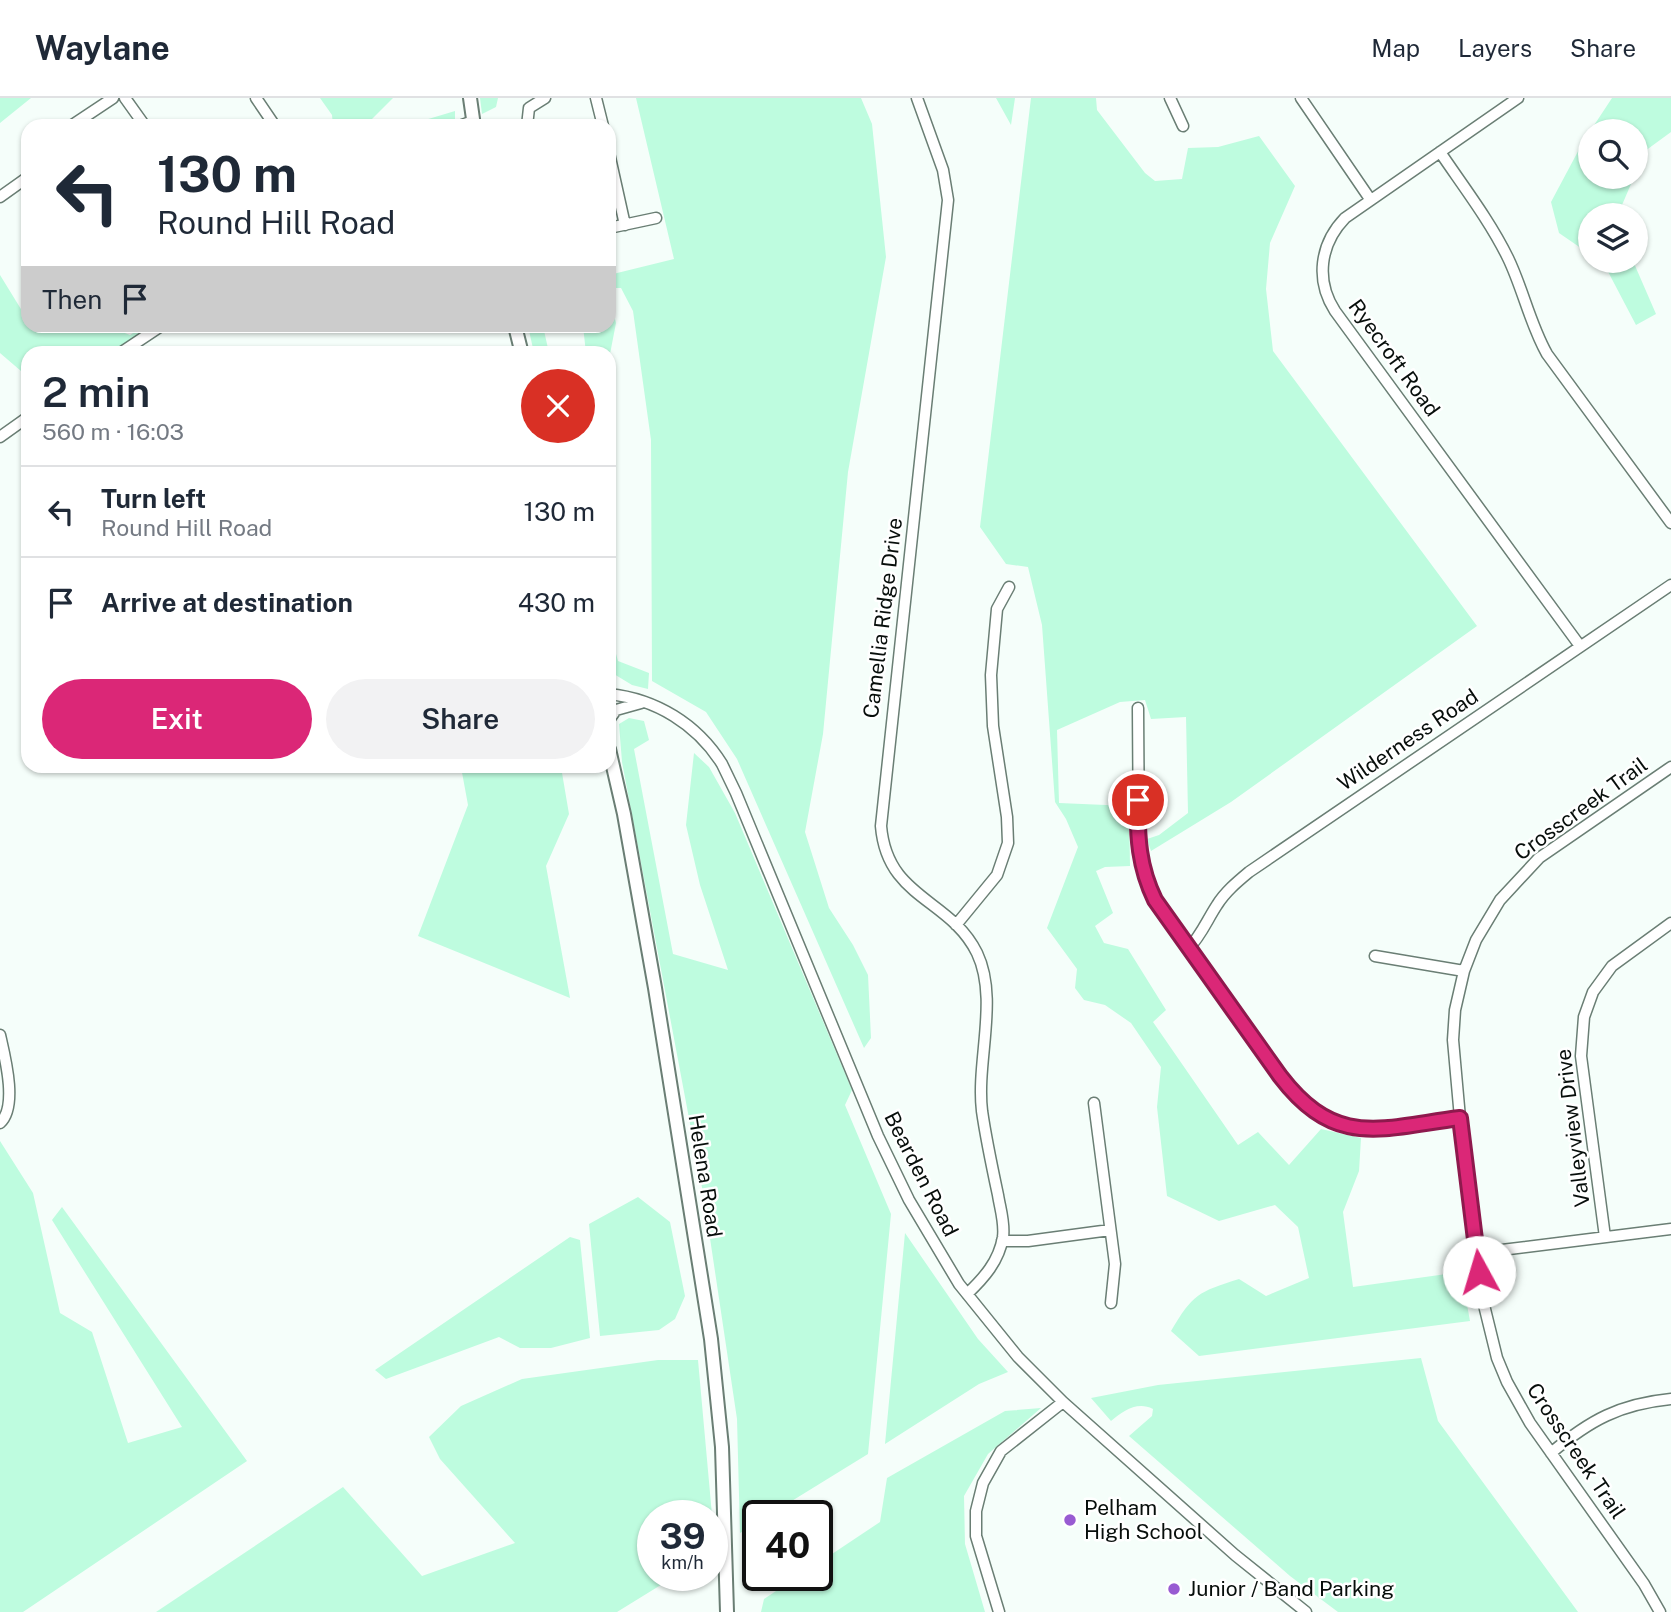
<!DOCTYPE html>
<meta charset="utf-8">
<style>
:root{--surface:#fff;--page:#f2f2f3;--text:#1f2937;--muted:#747a83;--line:#e0e1e3;--accent:#db2777}
body{margin:0;font-family:"Public Sans",sans-serif;background:var(--page);color:var(--text);height:100vh;display:flex;flex-direction:column;font-size:26px;white-space:nowrap}
*{box-sizing:border-box;margin:0}
p{font-size:23px;color:var(--muted)}
.icon{flex:none;width:38px;height:38px;fill:none;stroke:currentColor;stroke-width:2;stroke-linecap:round;stroke-linejoin:round}
.map{position:relative;flex:1;overflow:hidden}
.sheet{position:absolute;left:21px;top:248px;width:595px;height:427px;display:flex;flex-direction:column;background:var(--surface);border-radius:21px;box-shadow:0 2px 5px #0004}
.sheet>*{flex:none}
.top-card{position:absolute;left:21px;top:21px;width:595px;height:214px;border-radius:21px;box-shadow:0 2px 5px #0004;background:#fff;color:var(--text);overflow:hidden}
.buttons{position:absolute;left:1578px;top:21px;display:grid;gap:14px}
.buttons a{display:grid;place-items:center;width:70px;height:70px;border-radius:50%;background:var(--surface);box-shadow:0 2px 5px #0004;font-size:35px}
.speed{position:absolute;left:637px;top:1402px;display:flex;gap:14px;font-size:35px;font-weight:700;text-align:center}
.speed>*{display:grid;place-content:center;width:91px;height:91px;border-radius:50%;background:var(--surface);box-shadow:0 2px 5px #0004;line-height:1}
.speed small{font-size:18px;font-weight:400}
.speed .limit{border:4px solid #111;border-radius:10px;background:#fff;color:#111}
.pin{position:absolute;display:grid;place-items:center;width:60px;height:60px;color:#fff;margin:-30px;border:4px solid #fff;border-radius:50%;box-shadow:0 2px 7px #0007}
.me{position:absolute;width:77px;margin:-38px;rotate:354deg;stroke-linejoin:round;filter:drop-shadow(0 0 5px #0008)}
.turn{display:flex;align-items:center;gap:24px;height:147px;padding:0 21px;font-size:32px}
.turn .icon{width:91px;height:91px;stroke-width:2.5}
.turn b{display:block;font-size:49px;line-height:60px}
.then{display:flex;align-items:center;height:66px;padding:0 21px;background:#0003;gap:14px;font-size:26px}
.round{display:grid;place-items:center;flex:none;width:74px;height:74px;border-radius:37px;background:var(--page)}
.overview{display:flex;align-items:center;justify-content:space-between;height:119px;padding:0 21px}
h1{font-size:42px;font-weight:600;line-height:52px}
.primary-button{display:flex;gap:14px;margin-top:auto;padding:14px 21px}
.primary-button a{flex:1;height:80px;border-radius:42px;background:var(--accent);color:#fff;font-size:28px;font-weight:600;line-height:80px;text-align:center}
.primary-button a+a{background:var(--page);color:var(--text)}
ul{padding:0;list-style:none}
li{display:flex;align-items:center;gap:21px;height:91px;padding:0 21px;border-top:2px solid var(--line)}
li div{flex:1}
li b{display:block;font-size:26px}
li em{font-style:normal}
header{display:flex;align-items:center;gap:42px;box-sizing:border-box;height:98px;padding:0 35px;background:var(--surface);border-bottom:2px solid var(--line)}
header strong{font-size:33px}
nav{display:flex;gap:38px;margin-inline-start:auto;font-size:24px}
.map>svg:first-child{display:block}
.green{fill:#befcdf}
.lines{fill:none;stroke-linecap:round;stroke-linejoin:round}
.minor-casing{stroke:#6a7e74;stroke-width:13}
.major-casing{stroke:#6a7e74;stroke-width:16}
.minor{stroke:#fff;stroke-width:10}
.major{stroke:#fff;stroke-width:12}
.route-casing{stroke:#8e194d;stroke-width:18}
.route{stroke:#db2777;stroke-width:12}
.poi-dot{fill:#985bd2;stroke:#fff;stroke-width:2.5}
.labels{text-anchor:middle;stroke-width:5;stroke-linejoin:round;paint-order:stroke}
.street-label{font-size:21px;fill:#070e0b;stroke:#fff}
.poi-label{font-size:21px;fill:#070e0b;stroke:#fff;text-anchor:start}
</style>
<header>
<strong>Waylane</strong>
<nav><a>Map</a><a>Layers</a><a>Share</a></nav>
</header>
<div class="map">
<svg width="1671" height="1514" viewBox="0 0 1671 1514">
<rect width="100%" height="100%" fill="#f5fefa"/>
<path class="green" d="M0 0H31L0 25Z
M320 0H393L365 28H333L332 17Z
M480 0H498L496 9 482 16Z
M636 0H861L872 26 886 159 848 374 823 636 805 734 829 810 853 847 868 877 871 940 864 950 737 661 706 614 652 583 651 342 633 213 621 190H609V177L674 161Z
M996 0H1015L1011 27Z
M1031 0H1096L1097 12 1145 75 1155 83 1182 81 1188 50 1218 49 1259 38 1295 88 1270 145 1266 191 1273 253 1477 528 1231 704 1151 753 1147 741 1159 737 1188 715 1186 619 1151 621 1145 602 1120 604 1057 632 1059 705 1129 708 1130 768 1105 769 1096 773 1113 815 1095 828 1104 845 1128 851 1166 912 1153 924 1238 1047 1258 1034 1289 1067 1321 1031 1361 1040 1359 1073 1343 1114 1353 1189 1461 1174 1470 1223 1199 1258 1171 1233C1193 1196 1198 1194 1239 1181L1266 1198 1309 1180 1298 1129 1275 1107 1219 1123 1167 1098 1157 1009 1161 969 1131 925 1105 907 1084 902 1075 890 1077 871 1047 830 1078 749 1066 721 1055 704 1042 527 1028 469 1006 466 980 429Z
M1612 0H1671V34L1645 53 1636 73V33H1591V79H1634L1622 107 1624 117H1591V157L1559 135 1551 104 1583 44Z
M455 13V22L447 28H405Z
M1598 163H1633L1656 216 1636 227 1604 166Z
M0 177 24 216H28V228H115L117 232 130 237 144 228H153L112 255 28 256V287L21 273 0 255Z
M609 198 616 225 610 256 586 255 583 228H609Z
M528 228H543L549 255H534Z
M609 531 618 563 649 575 648 591 632 587 609 573Z
M629 620 644 623 649 642 634 651 673 856 728 872 700 787 686 727 694 655 709 669 735 715 852 992 845 1007 891 1116 868 1356 769 1417 758 1418V1425L740 1435 737 1321 704 1100 622 664 619 626Z
M461 669H561L569 716 546 768 570 900 418 838 468 707Z
M0 1043 33 1095 60 1215 92 1234 128 1345 182 1329 52 1122 62 1109 247 1363 23 1514H0Z
M638 1099 670 1124 685 1198 675 1221 659 1232 600 1238 589 1126Z
M905 1135 978 1241 1008 1274 979 1286 885 1346Z
M570 1139 580 1142 590 1240 551 1250H520L499 1239 386 1281 375 1272Z
M1421 1260 1438 1323 1578 1514H1338L1290 1478 1129 1338 1152 1318 1153 1311C1137 1303 1123 1313 1111 1323L1091 1300 1158 1287Z
M658 1262H698L712 1417 653 1418V1477H677L617 1514H156L343 1389 422 1478 515 1445 440 1361 429 1339 461 1308 522 1281Z
M1041 1310 988 1356 964 1398 965 1446 985 1514H761L764 1501 800 1477H817V1466L880 1424 887 1380 1005 1313Z"/>
<g class="lines">
<defs>
<path id="minor" d="M125 0 145 28
M256 0 275 28
M596 0 603 28
M917 0 943 72 948 102 881 728C887 801 950 800 977 855 999 901 976 963 982 1013 986 1041 992 1069 998 1097 1000 1110 1005 1125 1003 1139 999 1163 984 1180 967 1196
M1170 0 1183 28
M1301 0 1370 101
M1518 0 1345 120C1320 146 1315 182 1335 213L1580 548
M71 28 113 0
M459 28 473 23
M527 28 529 10 545 0
M1440 54C1463 88 1490 123 1508 160 1523 191 1530 226 1547 256L1671 425
M609 55 625 127
M0 99 28 79
M609 130 656 120
M119 256 161 228
M0 339 28 319
M609 596C656 601 697 626 722 666L736 695 878 1038 909 1102 959 1186 1018 1259 1063 1304 1235 1457 1306 1514
M1138 610 1139 755 1148 787 1163 815 1293 995C1341 1048 1397 1028 1460 1020
M609 622 616 612 641 605
M956 827 997 777 1008 745 1007 719 993 628 991 577 997 511 1009 489
M1188 851C1201 838 1207 822 1217 807 1225 794 1237 784 1249 774L1671 487
M1375 858 1464 873
M0 937C5 959 18 1009 0 1025
M1094 1005 1115 1166 1111 1205
M1605 1139 1581 958 1584 919 1593 894 1612 868 1671 825
M1002 1143H1028L1110 1132
M1477 1155 1671 1131
M1551 1355C1590 1322 1620 1306 1671 1301
M999 1514 976 1438V1413L983 1385 1001 1353 1063 1304
M1660 1514 1644 1486 1530 1325 1507 1284 1497 1260 1483 1203 1460 1020 1453 942 1455 912 1464 873 1476 842 1500 802 1539 760 1671 669"/>
<path id="major" d="M470 0 474 28
M515 228 522 256
M609 651 624 716 655 890 711 1241 722 1349 727 1514"/>
</defs>
<use href="#minor" class="minor-casing"/>
<use href="#major" class="major-casing"/>
<use href="#minor" class="minor"/>
<use href="#major" class="major"/>
</g>
<g class="lines">
<defs>
<path id="route" d="M1138 702C1137 739 1139 769 1155 802L1280 978C1336 1051 1380 1030 1460 1020L1479 1174"/>
</defs>
<use href="#route" class="route-casing"/>
<use href="#route" class="route"/>
</g>
<g class="poi-dot">
<circle cx="1070" cy="1422" r="7"/>
<circle cx="1174" cy="1491" r="7"/>
</g>
<g class="labels">
<g class="street-label">
<text transform="translate(1394 260) rotate(54)" y="7">Ryecroft Road</text>
<text transform="translate(883 520) rotate(-83)" y="7">Camellia Ridge Drive</text>
<text transform="translate(1408 642) rotate(-34)" y="7">Wilderness Road</text>
<text transform="translate(1581 711) rotate(-36)" y="7">Crosscreek Trail</text>
<text transform="translate(1573 1030) rotate(-97)" y="7">Valleyview Drive</text>
<text transform="translate(921 1076) rotate(63)" y="7">Bearden Road</text>
<text transform="translate(705 1078) rotate(81)" y="7">Helena Road</text>
<text transform="translate(1576 1353) rotate(56)" y="7">Crosscreek Trail</text>
</g>
<g class="poi-label">
<text x="1084" y="1417">Pelham<tspan x="1084" dy="24">High School</tspan></text>
<text x="1188" y="1498">Junior / Band Parking</text>
</g>
</g>
</svg>
<div class="buttons">
<a><svg class="icon" aria-label="search" viewBox="0 0 24 24"><circle cx="10" cy="10" r="6"/><path d="M15 15l6 6"/></svg></a>
<a><svg class="icon" aria-label="layers" viewBox="0 0 24 24"><path d="M12 4l9 5-9 5-9-5zM3 14l9 5 9-5"/></svg></a>
</div>
<div class="speed"><div>39<small>km/h</small></div><div class="limit">40</div></div>
<div class="pin" style="left:1138px;top:702px;background:#d93025"><svg class="icon" aria-label="arrive" viewBox="0 0 24 24"><path d="M6 21V4h12l-3 4 3 4H6"/></svg></div>
<svg class="me" style="left:1479px;top:1174px" viewBox="-20 -20 40 40"><circle r="19" fill="#fff"/><path d="M0-13L10 11 0 6-10 11z" fill="#db2777"/></svg>
<div class="top-card">
<div class="turn"><svg class="icon" aria-label="left" viewBox="0 0 24 24"><path d="M17 20v-9H6M10 6l-5 5 5 5"/></svg><div><b>130 m</b>Round Hill Road</div></div>
<div class="then">Then<svg class="icon" aria-label="arrive" viewBox="0 0 24 24"><path d="M6 21V4h12l-3 4 3 4H6"/></svg></div>
</div>
<section class="sheet">
<div class="overview"><div><h1>2 min</h1><p>560 m · 16:03</p></div><a class="round" style="background:#d93025;color:#fff"><svg class="icon" aria-label="close" viewBox="0 0 24 24"><path d="M6 6l12 12M18 6L6 18"/></svg></a></div>
<ul>
<li><svg class="icon" aria-label="left" viewBox="0 0 24 24"><path d="M17 20v-9H6M10 6l-5 5 5 5"/></svg><div><b>Turn left</b><p>Round Hill Road</p></div><em>130 m</em></li>
<li><svg class="icon" aria-label="arrive" viewBox="0 0 24 24"><path d="M6 21V4h12l-3 4 3 4H6"/></svg><div><b>Arrive at destination</b></div><em>430 m</em></li>
</ul>
<div class="primary-button"><a>Exit</a><a>Share</a></div>
</section>
</div>
